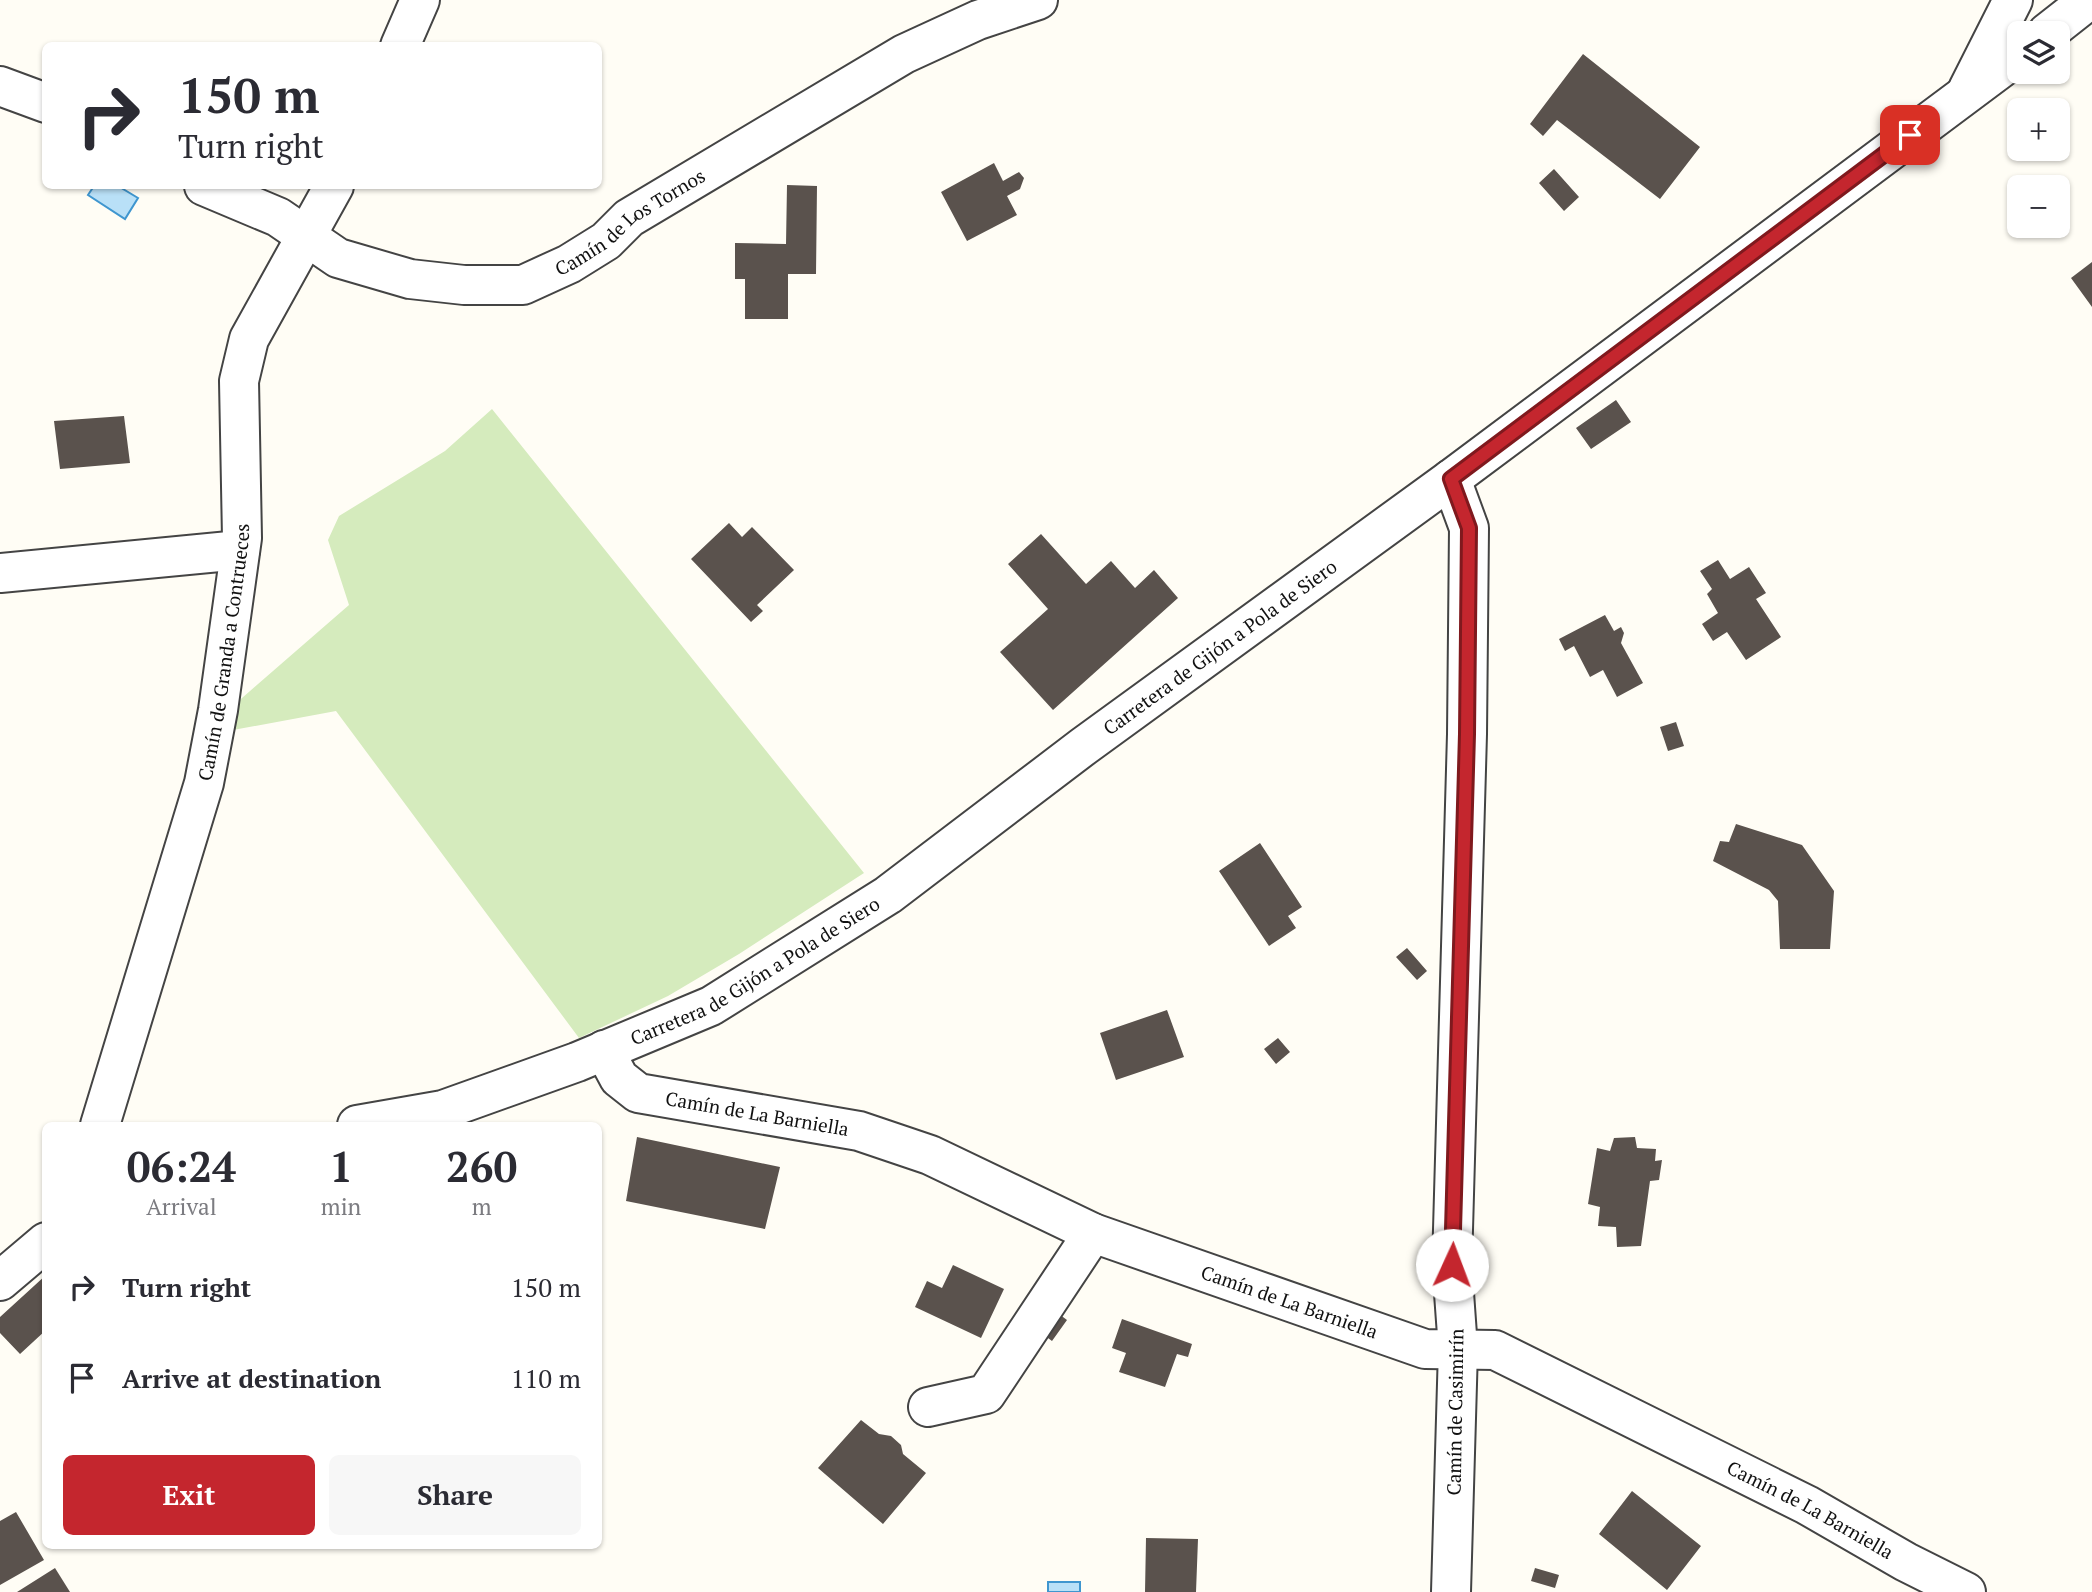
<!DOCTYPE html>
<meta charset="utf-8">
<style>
:root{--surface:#fff;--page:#f7f7f7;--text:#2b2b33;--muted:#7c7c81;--accent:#c4262e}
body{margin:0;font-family:"PT Serif",serif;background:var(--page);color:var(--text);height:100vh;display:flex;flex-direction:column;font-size:26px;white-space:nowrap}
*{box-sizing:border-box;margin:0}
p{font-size:23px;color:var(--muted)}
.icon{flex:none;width:38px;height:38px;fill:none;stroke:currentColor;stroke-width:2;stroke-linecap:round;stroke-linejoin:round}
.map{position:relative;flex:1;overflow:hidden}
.drawer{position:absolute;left:42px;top:1122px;width:560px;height:427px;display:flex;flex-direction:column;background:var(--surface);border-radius:10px;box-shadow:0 2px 5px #0004}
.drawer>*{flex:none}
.guide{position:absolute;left:42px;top:42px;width:560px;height:147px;border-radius:10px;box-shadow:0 2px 5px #0004;background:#fff;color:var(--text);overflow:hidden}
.fabs{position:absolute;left:2007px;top:21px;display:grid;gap:14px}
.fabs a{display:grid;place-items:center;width:63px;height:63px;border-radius:10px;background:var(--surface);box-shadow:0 2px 5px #0004;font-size:35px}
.pin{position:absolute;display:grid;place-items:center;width:60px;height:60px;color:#fff;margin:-30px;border-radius:14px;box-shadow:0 4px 10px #0006}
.me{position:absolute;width:77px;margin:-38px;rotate:2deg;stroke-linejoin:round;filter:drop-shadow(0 0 5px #0008)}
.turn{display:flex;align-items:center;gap:24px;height:147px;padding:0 21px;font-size:32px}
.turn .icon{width:91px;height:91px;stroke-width:2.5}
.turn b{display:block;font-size:49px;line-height:60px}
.eta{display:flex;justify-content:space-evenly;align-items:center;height:119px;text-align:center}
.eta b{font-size:42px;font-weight:600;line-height:49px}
.action{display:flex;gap:14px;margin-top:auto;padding:14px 21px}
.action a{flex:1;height:80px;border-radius:10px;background:var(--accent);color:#fff;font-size:28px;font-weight:600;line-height:80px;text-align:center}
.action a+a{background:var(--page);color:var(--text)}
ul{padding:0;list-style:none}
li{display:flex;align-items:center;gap:21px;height:91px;padding:0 21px}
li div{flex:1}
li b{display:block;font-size:26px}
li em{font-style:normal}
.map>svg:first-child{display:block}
.green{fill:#d5ebbd}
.water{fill:#b9e0f7;stroke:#3f96cf;stroke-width:2}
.building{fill:#5a524d}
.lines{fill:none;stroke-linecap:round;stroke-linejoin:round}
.minor-casing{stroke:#444;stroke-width:42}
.minor{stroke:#fff;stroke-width:38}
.route-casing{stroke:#7f191e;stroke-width:18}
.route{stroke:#c4262e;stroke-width:12}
.labels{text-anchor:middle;stroke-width:7;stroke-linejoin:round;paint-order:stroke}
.street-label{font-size:19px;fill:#111;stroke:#fff}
</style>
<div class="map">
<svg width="2092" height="1592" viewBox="0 0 2092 1592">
<rect width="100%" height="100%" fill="#fffdf5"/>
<path class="green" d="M492 409 864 873 739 954 668 996 579 1038 336 711 233 730 234 705 349 605 328 540 339 516 445 451Z"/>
<path class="water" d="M94 186H118L138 198 125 219 88 195Z
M1048 1582H1080V1592H1048Z"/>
<path class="building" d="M1583 54 1700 147 1660 199 1557 120 1543 136 1530 124Z
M994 163 1003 181 1019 172 1024 178 1020 189 1007 196 1017 215 967 241 941 192Z
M1554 169 1579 197 1564 211 1539 183Z
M787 185 817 186 816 274H788V319H745V279H735V243L786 244Z
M2092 262V307L2071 278Z
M1616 400 1631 422 1591 449 1576 428Z
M124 416 130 463 60 469 54 421Z
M729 523 742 537 752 527 794 570 757 605 763 611 751 622 691 559Z
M1041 534 1086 584 1111 561 1135 588 1154 570 1178 598 1053 710 1000 652 1048 609 1008 564Z
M1718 560 1730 579 1749 567 1766 593 1756 599 1781 637 1746 660 1727 632 1713 641 1702 624 1718 613 1707 594 1712 589 1700 571Z
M1605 615 1614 631 1621 627 1624 633 1621 643 1643 683 1617 697 1603 670 1590 677 1574 646 1565 651 1559 639Z
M1676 722 1684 746 1668 751 1660 727Z
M1736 824 1802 845 1834 891 1830 949H1780L1778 901 1769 890 1713 861 1720 841 1729 842Z
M1260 843 1302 907 1288 916 1296 928 1269 946 1219 871Z
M1407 948 1427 971 1417 980 1396 957Z
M1167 1010 1184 1057 1116 1080 1100 1033Z
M1278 1038 1290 1052 1276 1064 1264 1049Z
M637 1137 780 1167 765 1229 626 1201Z
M1635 1137 1637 1148 1656 1149 1655 1161 1662 1160 1659 1180 1650 1181 1641 1246 1617 1247 1616 1227 1598 1226 1600 1207 1588 1204 1597 1148 1610 1151 1614 1138Z
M953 1265 1004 1289 981 1338 915 1307 927 1281 942 1288Z
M46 1275V1330L20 1354 0 1333V1317Z
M1059 1314 1067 1320 1052 1341 1044 1335Z
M1122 1319 1192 1344 1188 1357 1177 1354 1165 1387 1119 1372 1126 1353 1112 1348Z
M861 1420 879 1434 891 1436 901 1445 903 1454 926 1473 883 1524 818 1468Z
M1632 1491 1701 1546 1667 1590 1599 1534Z
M16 1512 44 1560 0 1585V1521Z
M1146 1538 1198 1539 1196 1592H1145Z
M55 1568 70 1592H17Z
M1535 1568 1559 1575 1555 1588 1531 1581Z"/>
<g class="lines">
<defs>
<g id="minor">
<path d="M2047 33 2089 0"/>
<path d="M400 46 420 0"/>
<path d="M0 86 46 103"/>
<path d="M1968 89 2013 0"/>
<path id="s1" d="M204 186 278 217 338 258 410 279 464 285H523L569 264 606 241 629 218 904 54 978 20 1038 0"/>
<path d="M1451 479 1469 528 1467 734 1452 1265 1458 1349 1451 1592"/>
<path d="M0 573 240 550"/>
<path id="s2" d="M604 1050 619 1078 638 1093 859 1131 930 1155 1093 1233 1425 1349 1495 1350 1807 1505 1906 1562 1966 1592"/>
<path id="s3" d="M100 1125 204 783 218 710 242 538 239 381 249 339 334 186"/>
<path id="s4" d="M357 1125 443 1110 577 1062 711 1006 888 895 1084 746 1451 479 2020 54"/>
<path d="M0 1281 46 1242"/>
<path d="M928 1407 986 1394 1093 1233"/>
</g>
</defs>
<use href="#minor" class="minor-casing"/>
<use href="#minor" class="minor"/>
</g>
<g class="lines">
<defs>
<path id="route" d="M1452 1265 1467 734 1469 528 1451 479 1910 135"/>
</defs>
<use href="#route" class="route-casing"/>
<use href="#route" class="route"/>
</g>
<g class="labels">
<g class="street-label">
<text dy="7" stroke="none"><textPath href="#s1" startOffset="466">Camín de Los Tornos</textPath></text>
<text dy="7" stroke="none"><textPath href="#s4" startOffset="998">Carretera de Gijón a Pola de Siero</textPath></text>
<text dy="7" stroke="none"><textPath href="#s3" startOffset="490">Camín de Granda a Contrueces</textPath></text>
<text dy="7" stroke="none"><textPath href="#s4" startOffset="430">Carretera de Gijón a Pola de Siero</textPath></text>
<text dy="7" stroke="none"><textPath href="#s2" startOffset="177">Camín de La Barniella</textPath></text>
<text dy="7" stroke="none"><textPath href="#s2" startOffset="744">Camín de La Barniella</textPath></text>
<text transform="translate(1455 1412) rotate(-89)" y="7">Camín de Casimirín</text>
<text dy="7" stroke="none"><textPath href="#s2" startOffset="1311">Camín de La Barniella</textPath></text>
</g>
</g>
</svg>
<div class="fabs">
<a><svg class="icon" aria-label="layers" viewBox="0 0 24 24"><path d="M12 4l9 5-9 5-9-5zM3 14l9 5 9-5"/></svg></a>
<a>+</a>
<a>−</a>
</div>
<div class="pin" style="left:1910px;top:135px;background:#d93025"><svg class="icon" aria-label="arrive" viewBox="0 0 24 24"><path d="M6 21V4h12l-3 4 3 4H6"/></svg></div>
<svg class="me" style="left:1452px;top:1265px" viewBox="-20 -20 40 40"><circle r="19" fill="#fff"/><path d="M0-13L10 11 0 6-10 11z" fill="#c4262e"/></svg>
<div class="guide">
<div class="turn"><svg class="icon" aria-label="right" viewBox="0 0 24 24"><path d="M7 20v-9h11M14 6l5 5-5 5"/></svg><div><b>150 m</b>Turn right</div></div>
</div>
<section class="drawer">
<div class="eta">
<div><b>06:24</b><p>Arrival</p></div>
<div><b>1</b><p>min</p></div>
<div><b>260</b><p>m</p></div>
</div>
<ul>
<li><svg class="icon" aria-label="right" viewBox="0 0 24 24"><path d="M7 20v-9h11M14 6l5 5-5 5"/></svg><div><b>Turn right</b></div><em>150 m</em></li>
<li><svg class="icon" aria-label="arrive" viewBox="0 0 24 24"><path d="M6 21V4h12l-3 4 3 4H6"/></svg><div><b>Arrive at destination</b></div><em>110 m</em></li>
</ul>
<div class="action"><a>Exit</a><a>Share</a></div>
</section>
</div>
